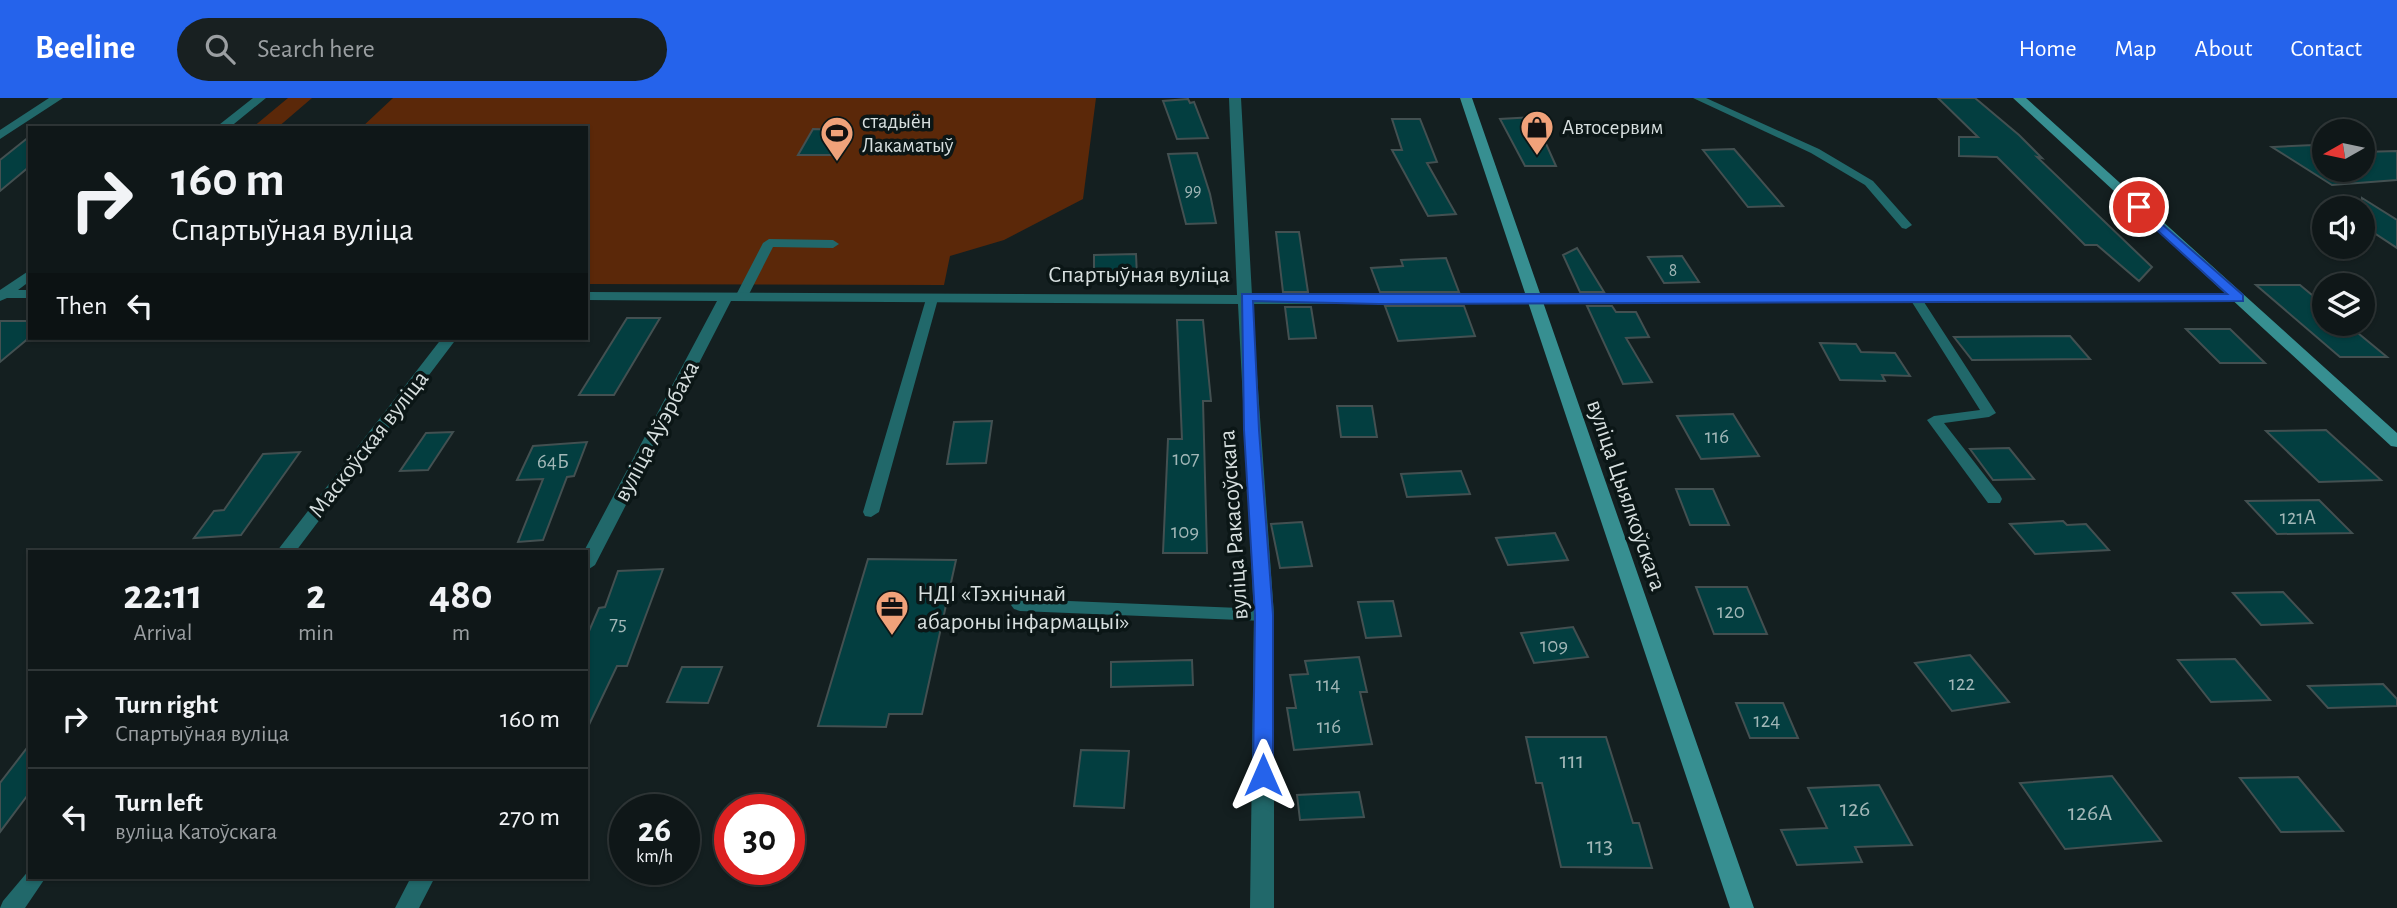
<!DOCTYPE html>
<meta charset="utf-8">
<style>
:root{--surface:#0f1718;--page:#182021;--text:#f1f3f6;--muted:#9b9fa2;--line:#2f3637;--accent:#2563eb}
body{margin:0;font-family:"Alegreya Sans",sans-serif;background:var(--page);color:var(--text);height:100vh;display:flex;flex-direction:column;font-size:26px;white-space:nowrap}
*{box-sizing:border-box;margin:0}
p{font-size:23px;color:var(--muted)}
.icon{flex:none;width:38px;height:38px;fill:none;stroke:currentColor;stroke-width:2;stroke-linecap:round;stroke-linejoin:round}
.map{position:relative;flex:1;overflow:hidden}
.drawer{position:absolute;left:28px;top:452px;width:560px;height:329px;display:flex;flex-direction:column;background:var(--surface);border-radius:0px;box-shadow:0 2px 5px #0004,0 0 0 2px var(--line)}
.drawer>*{flex:none}
.banner{position:absolute;left:28px;top:28px;width:560px;height:214px;border-radius:0px;box-shadow:0 2px 5px #0004,0 0 0 2px var(--line);background:#0f1718;color:var(--text);overflow:hidden}
.needle{width:46px;rotate:261deg}
.tools{position:absolute;left:2312px;top:21px;display:grid;gap:14px}
.tools a{display:grid;place-items:center;width:63px;height:63px;border-radius:50%;background:var(--surface);box-shadow:0 2px 5px #0004,0 0 0 2px var(--line);font-size:35px}
.speed{position:absolute;left:609px;top:696px;display:flex;gap:14px;font-size:35px;font-weight:700;text-align:center}
.speed>*{display:grid;place-content:center;width:91px;height:91px;border-radius:50%;background:var(--surface);box-shadow:0 2px 5px #0004,0 0 0 2px var(--line);line-height:1}
.speed small{font-size:18px;font-weight:400}
.speed .limit{border:10px solid #d22;background:#fff;color:#111}
.pin{position:absolute;display:grid;place-items:center;width:60px;height:60px;color:#fff;margin:-30px;border:4px solid #fff;border-radius:50%;box-shadow:0 2px 7px #0007}
.me{position:absolute;width:77px;margin:-38px;rotate:0deg;stroke-linejoin:round;filter:drop-shadow(0 0 5px #0008)}
.turn{display:flex;align-items:center;gap:24px;height:147px;padding:0 28px;font-size:32px}
.turn .icon{width:91px;height:91px;stroke-width:2.5}
.turn b{display:block;font-size:49px;line-height:60px}
.then{display:flex;align-items:center;height:66px;padding:0 28px;background:#0003;gap:14px;font-size:26px}
.eta{display:flex;justify-content:space-evenly;align-items:center;height:119px;text-align:center}
.eta b{font-size:42px;font-weight:700;line-height:49px}
ul{padding:0;list-style:none}
li{display:flex;align-items:center;gap:21px;height:98px;padding:0 28px;border-top:2px solid var(--line)}
li div{flex:1}
li b{display:block;font-size:26px}
li em{font-style:normal}
header{display:flex;align-items:center;gap:42px;box-sizing:border-box;height:98px;padding:0 35px;background:var(--accent);color:#fff}
header strong{font-size:33px}
nav{display:flex;gap:38px;margin-inline-start:auto;font-size:24px}
.search{width:490px;height:63px;background:var(--page);display:flex;align-items:center;gap:18px;box-sizing:border-box;padding:0 24px;border-radius:38px;color:var(--muted);font-size:26px}
.map>svg:first-child{display:block}
.green{fill:#5b2809}
.building{fill:#033e40;stroke:#435051;stroke-width:2}
.lines{fill:none;stroke-linecap:round;stroke-linejoin:round}
.lane{fill:#21686a;fill-rule:evenodd}
.street{fill:#21686a;fill-rule:evenodd}
.secondary{fill:#378f91;fill-rule:evenodd}
.route{fill:#2563eb;stroke:#184099;stroke-width:2}
.labels{text-anchor:middle;stroke-width:7;stroke-linejoin:round;paint-order:stroke}
.far-number-label{font-size:18px;fill:#a2b7b7}
.far-poi-label{font-size:21px;fill:#d7dfdf;stroke:#0b1616;text-anchor:start}
.number-label{font-size:21px;fill:#a2b7b7}
.street-label{font-size:24px;fill:#d7dfdf;stroke:#0b1616}
.poi-label{font-size:24px;fill:#d7dfdf;stroke:#0b1616;text-anchor:start}
.near-number-label{font-size:24px;fill:#a2b7b7}
</style>
<header>
<strong>Beeline</strong>
<div class="search"><svg class="icon" aria-label="search" viewBox="0 0 24 24"><circle cx="10" cy="10" r="6"/><path d="M15 15l6 6"/></svg>Search here</div>
<nav><a>Home</a><a>Map</a><a>About</a><a>Contact</a></nav>
</header>
<div class="map">
<svg width="2397" height="810" viewBox="0 0 2397 810">
<rect width="100%" height="100%" fill="#141f20"/>
<path class="green" d="M288 0H312L277 30H252Z
M393 0H1096L1083 101 1004 142 950 158 944 187 586 186V30H361Z"/>
<path class="building" d="M1938 0H1975L2019 37 2042 60 2037 59 2152 169 2139 183 2097 147H2085L1997 59 1959 58V39H1978Z
M1188 1 1190 5 1194 4 1208 40 1177 41 1163 3Z
M1534 19 1556 68H1525L1500 21Z
M1392 21H1420L1437 64 1427 65 1456 116 1428 118 1392 52H1402Z
M813 31 845 32 831 57H798Z
M30 38V68L0 93V62Z
M2314 47 2324 54V72H2362V54L2397 53V82L2332 87 2272 49Z
M1734 51 1783 108 1748 109 1703 52Z
M1197 55 1210 96 1216 125 1186 126 1168 56Z
M2362 100 2397 122V150L2362 127Z
M1276 134H1299L1308 194H1283Z
M1577 150 1604 194H1580L1563 157Z
M1136 156 1137 178 1094 180V157Z
M1682 158 1699 184 1664 185 1648 159Z
M1446 160 1459 194H1380L1371 170 1403 168 1401 162Z
M2256 187H2300L2324 207V226H2347L2387 259H2340Z
M1385 208H1464L1475 238 1398 243Z
M1587 208H1612L1616 214H1636L1649 239 1626 240 1652 284 1623 286Z
M1285 209H1311L1316 240 1289 241Z
M627 220H660L614 297H579Z
M1177 222H1203L1211 303H1203L1207 455H1163L1168 341H1182Z
M0 223H30V239L0 264Z
M2186 231H2230L2265 265H2220Z
M2070 238 2090 261 1972 262 1954 239Z
M1820 245 1856 246 1861 254 1895 255 1910 278 1882 277 1885 283 1840 282Z
M1337 308H1372L1377 339H1341Z
M1733 316 1759 358 1701 361 1677 318Z
M992 323 986 365 947 366 954 324Z
M2326 332 2381 382 2319 384 2266 333Z
M453 334 428 372 400 373 426 335Z
M587 344 574 378 567 379 543 442 518 444 543 381 517 382 533 348Z
M2009 350 2034 381 1993 382 1970 351Z
M300 354 241 437 194 440 214 413 224 412 263 356Z
M1461 373 1470 396 1407 399 1401 376Z
M1676 391H1713L1729 427H1690Z
M2319 402 2352 435 2277 436 2246 403Z
M2063 423 2067 427 2086 426 2109 452 2035 456 2010 426Z
M1302 424 1312 468 1280 470 1271 426Z
M1555 435 1568 462 1508 467 1496 440Z
M868 461 956 462 922 616H889L886 629 818 628Z
M663 471 627 568H617L586 633V540L599 510 605 509 618 473Z
M1696 489H1747L1767 536H1714Z
M2283 494 2312 525 2261 527 2233 495Z
M1393 503 1401 538 1366 540 1358 504Z
M1573 529 1588 559 1534 565 1521 535Z
M1970 557 2009 604 1952 613 1915 565Z
M1359 559 1367 594H1360L1372 646 1294 652 1287 610H1296L1290 577 1308 576 1305 563Z
M2235 561 2270 602 2211 604 2178 562Z
M1192 562 1193 587 1111 589V564Z
M682 569H722L708 605 667 604Z
M2383 586 2397 601V608L2328 610 2308 588Z
M1736 605H1783L1798 640H1750Z
M1526 639H1606L1633 725H1639L1652 770 1561 769 1542 685H1536Z
M30 646V694L0 734V685Z
M1081 652 1129 653 1124 710 1074 708Z
M2112 678 2161 743 2065 751 2020 685Z
M2298 679 2343 733 2281 734 2240 680Z
M1879 687 1912 747 1855 749 1862 764 1797 767 1781 732 1827 730 1808 690Z
M1359 694 1364 719 1300 722 1297 697Z"/>
<g class="lines">
<path class="lane" d="M1693 0H1706L1819 51 1873 83 1912 127 1906 131 1902 130 1865 87 1811 55Z
M769 141 833 142 839 146 833 150 773 149 746 202H736L735 199 763 145Z
M932 197 938 201 879 414 871 419 865 418 863 414 926 201Z
M1916 197 1922 201 1996 315 1989 319 1944 325 2000 397 2002 401 2000 405H1988L1927 322 1934 318 1980 312 1910 201Z
M1020 501 1264 511 1270 513 1273 517 1270 521 1264 523 1020 513 1014 511 1011 507 1014 503Z"/>
<path class="street" d="M49 0H63L0 41V32Z
M253 0H266L229 30H215Z
M1229 0H1241L1252 197 2238 196 2245 200 2238 204 1252 206 1274 517V810H1250L1254 517 1238 206 731 203 595 467 586 473 584 453 717 203 586 202V194L1237 197Z
M30 172V183L18 192H30V200H7L0 203V192Z
M442 240H457L296 453H277Z
M30 771V779H46L25 810H0L3 803Z
M411 779H435L419 810H395Z"/>
<path class="secondary" d="M1460 0H1472L1754 810H1730Z
M2013 0H2026L2397 335V349L2391 348Z"/>
</g>
<path class="route" d="M2139 106 2243 197V203L1379 206 1253 203 1259 332 1273 517V677L1270 683H1256L1253 677 1255 517 1244 332 1242 196H2227L2135 112 2133 109Z"/>
<defs>
<symbol id="shop-pin" viewBox="-11 -11 22 30"><path d="M0 17L-7.5 6A9.5 9.5 0 1 1 7.5 6Z" fill="#f0a27a" stroke="#0b1616"/><path d="M-5-2.5h2.3a2.7 3.5 0 0 1 5.4 0H5L5.5 6h-11ZM-1.5-2.5h3a1.5 2.3 0 0 0-3 0Z" fill="#111"/></symbol>
<symbol id="stadium-pin" viewBox="-11 -11 22 30"><path d="M0 17L-7.5 6A9.5 9.5 0 1 1 7.5 6Z" fill="#f0a27a" stroke="#0b1616"/><path d="M0-5a6.5 5 0 1 0 0 10a6.5 5 0 1 0 0-10ZM-3.5-1.8h7v3.6h-7Z" fill="#111"/></symbol>
<symbol id="office-pin" viewBox="-11 -11 22 30"><path d="M0 17L-7.5 6A9.5 9.5 0 1 1 7.5 6Z" fill="#f0a27a" stroke="#0b1616"/><path d="M-6-3h4V-5.5h4V-3h4V5H-6ZM-1-4.5V-3h2v-1.5ZM-6 0V1H6V0Z" fill="#111"/></symbol>
</defs>
<g fill-rule="evenodd">
<use href="#shop-pin" x="1518" y="10" width="38" height="52"/>
<use href="#stadium-pin" x="818" y="16" width="38" height="52"/>
<use href="#office-pin" x="873" y="490" width="38" height="52"/>
</g>
<g class="labels">
<g class="far-number-label">
<text x="1193" y="98">99</text>
<text x="1673" y="178">8</text>
</g>
<g class="far-poi-label">
<text x="862" y="30">стадыён<tspan x="862" dy="24">Лакаматыў</tspan></text>
<text x="1562" y="36">Автосервим</text>
</g>
<g class="number-label">
<text x="1717" y="345">116</text>
<text x="1186" y="367">107</text>
<text x="553" y="370">64Б</text>
<text x="2298" y="426">121А</text>
<text x="1185" y="440">109</text>
<text x="1731" y="520">120</text>
<text x="618" y="532">75</text>
<text x="1554" y="554">109</text>
<text x="1962" y="592">122</text>
<text x="1328" y="593">114</text>
<text x="1767" y="629">124</text>
<text x="1329" y="635">116</text>
</g>
<g class="street-label">
<text x="1139" y="184">Спартыўная вуліца</text>
<text transform="translate(656 333) rotate(-62)" y="8">вуліца Аўэрбаха</text>
<text transform="translate(368 346) rotate(-52)" y="8">Маскоўская вуліца</text>
<text transform="translate(1627 397) rotate(71)" y="8">вуліца Цыялкоўскага</text>
<text transform="translate(1233 427) rotate(-94)" y="8">вуліца Ракасоўскага</text>
</g>
<g class="poi-label">
<text x="917" y="503">НДІ «Тэхнічнай<tspan x="917" dy="28">абароны інфармацыі»</tspan></text>
</g>
<g class="near-number-label">
<text x="1572" y="670">111</text>
<text x="1855" y="718">126</text>
<text x="2090" y="722">126А</text>
<text x="1600" y="755">113</text>
</g>
</g>
</svg>
<div class="tools">
<a><svg class="needle" viewBox="-14 -14 28 28"><path d="M0-13l5 13h-10z" fill="#e53935"/><path d="M0 13l5-13h-10z" fill="#9b9fa2"/></svg></a>
<a><svg class="icon" aria-label="sound" viewBox="0 0 24 24"><path d="M4 9h4l5-4v14l-5-4H4zM17 9q2 3 0 6"/></svg></a>
<a><svg class="icon" aria-label="layers" viewBox="0 0 24 24"><path d="M12 4l9 5-9 5-9-5zM3 14l9 5 9-5"/></svg></a>
</div>
<div class="speed"><div>26<small>km/h</small></div><div class="limit">30</div></div>
<div class="pin" style="left:2139px;top:109px;background:#d93025"><svg class="icon" aria-label="arrive" viewBox="0 0 24 24"><path d="M6 21V4h12l-3 4 3 4H6"/></svg></div>
<svg class="me" style="left:1263px;top:677px" viewBox="-20 -20 40 40"><path d="M0-17L14 15 0 8-14 15z" fill="#2563eb" stroke="#fff" stroke-width="4"/></svg>
<div class="banner">
<div class="turn"><svg class="icon" aria-label="right" viewBox="0 0 24 24"><path d="M7 20v-9h11M14 6l5 5-5 5"/></svg><div><b>160 m</b>Спартыўная вуліца</div></div>
<div class="then">Then<svg class="icon" aria-label="left" viewBox="0 0 24 24"><path d="M17 20v-9H6M10 6l-5 5 5 5"/></svg></div>
</div>
<section class="drawer">
<div class="eta">
<div><b>22:11</b><p>Arrival</p></div>
<div><b>2</b><p>min</p></div>
<div><b>480</b><p>m</p></div>
</div>
<ul>
<li><svg class="icon" aria-label="right" viewBox="0 0 24 24"><path d="M7 20v-9h11M14 6l5 5-5 5"/></svg><div><b>Turn right</b><p>Спартыўная вуліца</p></div><em>160 m</em></li>
<li><svg class="icon" aria-label="left" viewBox="0 0 24 24"><path d="M17 20v-9H6M10 6l-5 5 5 5"/></svg><div><b>Turn left</b><p>вуліца Катоўскага</p></div><em>270 m</em></li>
</ul>
</section>
</div>
